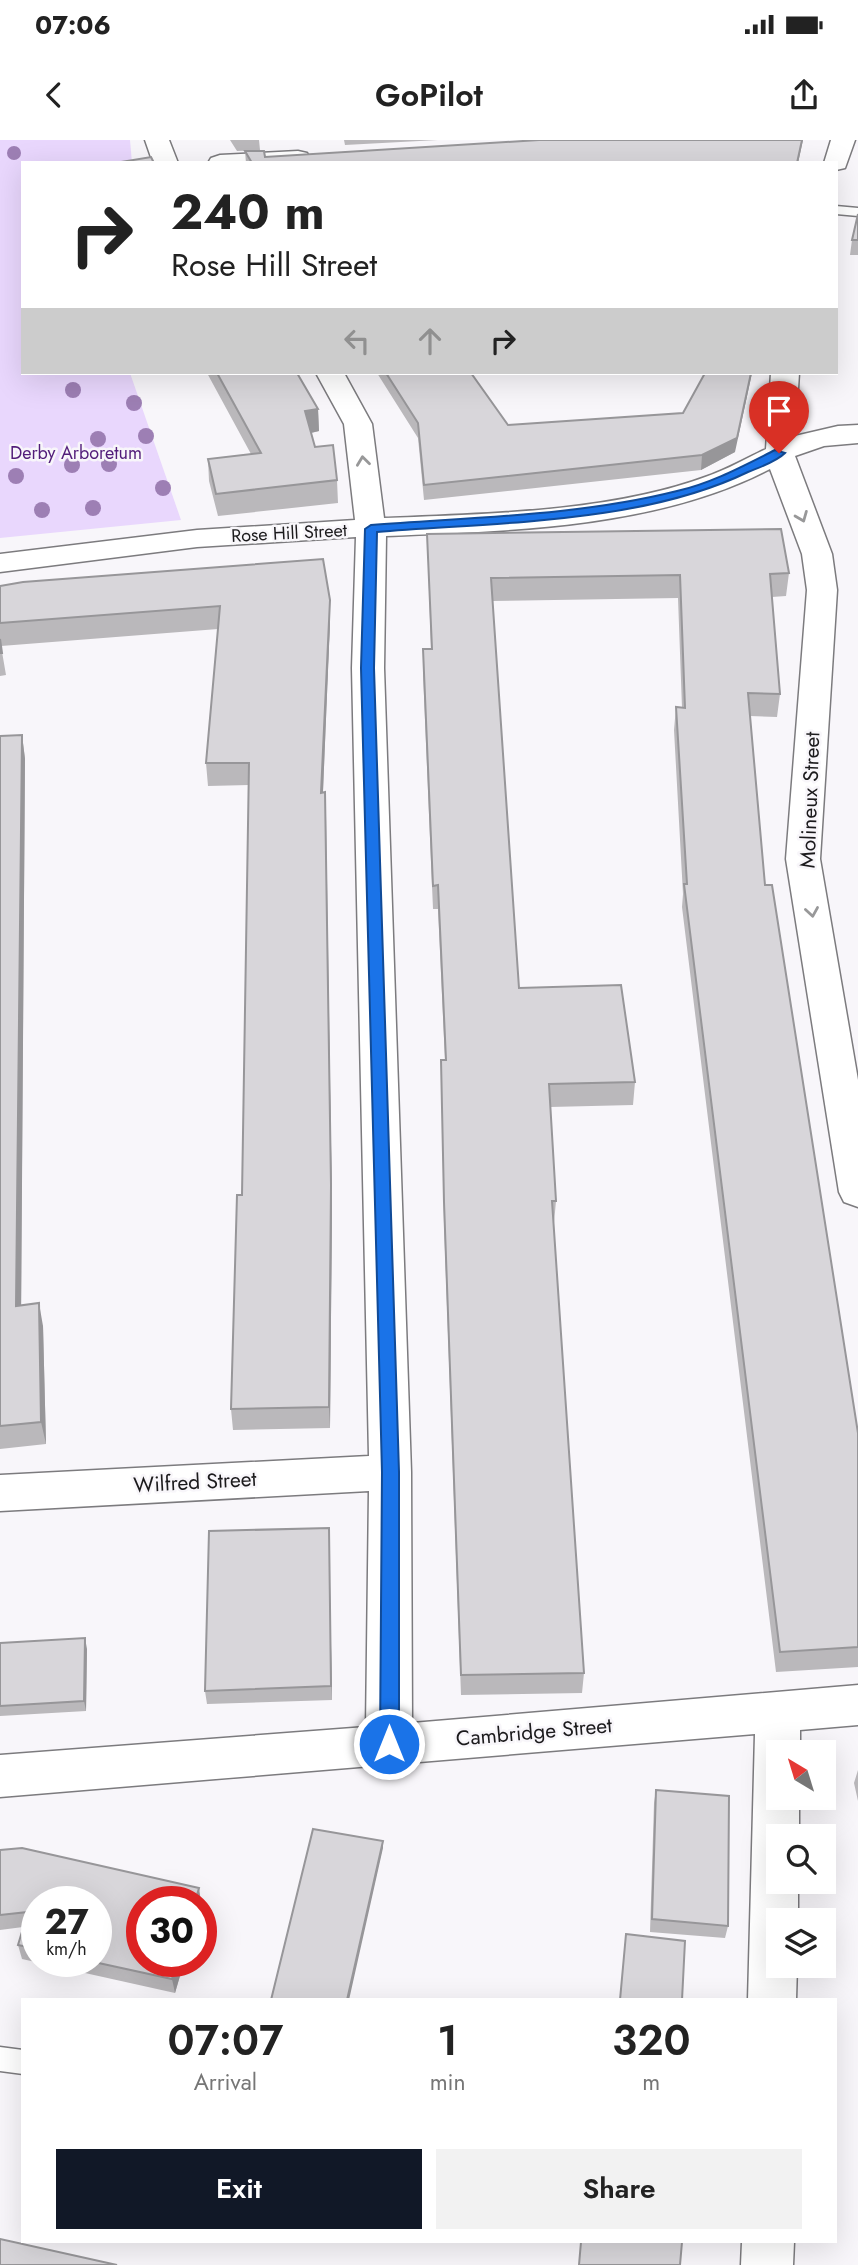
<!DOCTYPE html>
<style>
:root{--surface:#fff;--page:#f2f2f2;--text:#222;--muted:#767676;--accent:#111827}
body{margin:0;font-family:Jost,sans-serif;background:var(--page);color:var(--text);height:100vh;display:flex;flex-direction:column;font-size:26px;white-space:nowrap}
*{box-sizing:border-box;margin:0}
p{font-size:23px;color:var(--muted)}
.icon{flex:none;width:38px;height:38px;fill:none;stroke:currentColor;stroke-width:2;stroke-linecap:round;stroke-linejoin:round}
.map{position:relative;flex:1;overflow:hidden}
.details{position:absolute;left:21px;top:1858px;width:816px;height:245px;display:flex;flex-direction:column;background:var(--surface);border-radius:0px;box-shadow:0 7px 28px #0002}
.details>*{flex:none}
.guide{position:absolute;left:21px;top:21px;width:817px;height:214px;border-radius:0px;box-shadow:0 7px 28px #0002;background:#fff;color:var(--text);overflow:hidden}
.needle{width:46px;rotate:322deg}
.fabs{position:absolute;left:766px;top:1600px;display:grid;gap:14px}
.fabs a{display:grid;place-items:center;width:70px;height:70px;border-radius:0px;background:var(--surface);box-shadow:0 7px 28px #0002;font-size:35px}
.speed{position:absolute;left:21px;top:1746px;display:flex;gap:14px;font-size:35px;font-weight:700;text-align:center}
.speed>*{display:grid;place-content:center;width:91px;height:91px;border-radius:50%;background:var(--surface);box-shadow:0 7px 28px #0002;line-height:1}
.speed small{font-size:18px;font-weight:400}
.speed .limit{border:10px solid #d22;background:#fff;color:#111}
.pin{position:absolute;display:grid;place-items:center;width:60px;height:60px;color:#fff;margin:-72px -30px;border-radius:50% 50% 50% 0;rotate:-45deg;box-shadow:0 0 7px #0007}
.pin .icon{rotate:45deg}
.me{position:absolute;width:77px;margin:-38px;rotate:0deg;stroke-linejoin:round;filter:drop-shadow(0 0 5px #0008)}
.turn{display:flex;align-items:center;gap:24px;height:147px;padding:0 35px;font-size:32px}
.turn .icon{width:91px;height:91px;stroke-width:2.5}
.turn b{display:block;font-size:49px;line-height:60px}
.lanes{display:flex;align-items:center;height:66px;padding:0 35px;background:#0003;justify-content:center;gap:35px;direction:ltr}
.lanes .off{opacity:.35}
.eta{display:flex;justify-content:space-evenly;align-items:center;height:119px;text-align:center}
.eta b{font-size:42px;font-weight:600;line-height:49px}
.primary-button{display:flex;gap:14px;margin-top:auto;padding:14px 35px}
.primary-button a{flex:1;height:80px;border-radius:0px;background:var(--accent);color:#fff;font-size:28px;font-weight:600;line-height:80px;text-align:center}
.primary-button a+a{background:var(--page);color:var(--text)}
.status{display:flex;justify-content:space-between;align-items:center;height:49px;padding:0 35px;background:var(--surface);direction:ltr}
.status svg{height:19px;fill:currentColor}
header{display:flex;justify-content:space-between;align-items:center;height:91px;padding:0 35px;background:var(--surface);font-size:32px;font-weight:600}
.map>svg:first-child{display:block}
.green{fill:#e9d7fd}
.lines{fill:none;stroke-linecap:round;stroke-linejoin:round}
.service-casing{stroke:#7c7b7e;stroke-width:3}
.minor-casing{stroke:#7c7b7e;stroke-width:3}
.service{fill:#fff;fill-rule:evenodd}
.minor{fill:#fff;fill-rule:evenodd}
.tree{fill:#9d7fb4}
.wall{fill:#bab8bb;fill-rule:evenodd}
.shaded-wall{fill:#979699}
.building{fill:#d8d6da;stroke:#979699;stroke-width:2}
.oneway{stroke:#989899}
.route{fill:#1a73e8;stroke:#114b97;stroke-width:2}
.labels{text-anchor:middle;stroke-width:5;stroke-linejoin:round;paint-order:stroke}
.far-park-label{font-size:18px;fill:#521d7a;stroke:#f8f6fa}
.far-street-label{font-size:18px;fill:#1b1a1c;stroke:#f8f6fa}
.street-label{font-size:21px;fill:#1b1a1c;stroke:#f8f6fa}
</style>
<div class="status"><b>07:06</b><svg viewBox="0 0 49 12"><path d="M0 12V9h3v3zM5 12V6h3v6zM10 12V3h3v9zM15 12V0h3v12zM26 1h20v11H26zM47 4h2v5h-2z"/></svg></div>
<header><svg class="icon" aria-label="back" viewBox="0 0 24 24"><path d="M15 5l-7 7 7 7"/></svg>GoPilot<svg class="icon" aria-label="share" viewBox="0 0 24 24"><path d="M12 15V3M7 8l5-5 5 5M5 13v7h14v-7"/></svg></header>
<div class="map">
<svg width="858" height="2125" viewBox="0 0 858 2125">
<rect width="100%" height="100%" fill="#f8f6fa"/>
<path class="green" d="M0 0H130L132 23H23V233H130L181 380 0 398Z"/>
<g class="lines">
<defs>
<path id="service" d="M836 66 858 68V76L836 74Z
M0 1907 23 1910V1934L0 1931Z"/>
<path id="minor" d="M145 0H169L178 23H153Z
M831 0H855L845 28 836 30V23H824Z
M298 11 307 13 310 18 307 23H208L211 18 220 15Z
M316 233H344L372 284 384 378C487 374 612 372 708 336 728 329 747 318 766 309L771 233H799L795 296 838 286 858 285V303L824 306 795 316 832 414 837 450 820 719 858 940V1067L844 1062 839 1052 786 719 807 450 802 414 770 329C658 388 510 391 386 396L384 528 411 1332 412 1583 858 1545V1585L800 1590V1612H779V1657H799V1696H779V1741H798V1780H779V1825H797L796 1860H748L755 1594 0 1657V1615L366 1587 369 1351 0 1371V1335L369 1316 352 528 356 397 197 407 0 432V414L197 390 355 380 344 284Z
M742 2102H794L793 2125H741Z"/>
</defs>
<use href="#service" class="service-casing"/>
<use href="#minor" class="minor-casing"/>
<use href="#service" class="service"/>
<use href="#minor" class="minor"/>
</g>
<g class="tree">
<circle cx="14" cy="13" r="7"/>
<circle cx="73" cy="250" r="8"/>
<circle cx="134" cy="263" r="8"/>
<circle cx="146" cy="296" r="8"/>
<circle cx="98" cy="299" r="8"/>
<circle cx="109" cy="324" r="8"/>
<circle cx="72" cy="325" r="8"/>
<circle cx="16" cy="336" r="8"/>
<circle cx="163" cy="348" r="8"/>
<circle cx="93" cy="368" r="8"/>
<circle cx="42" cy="370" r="8"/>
</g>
<path class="wall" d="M230 0H259L260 10 237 11Z
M344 0H438L345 5Z
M245 11 252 23H246Z
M858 74V115H850L852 100Z
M207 233H297L318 269 319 291 311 293 315 307 337 340 338 363 218 376 209 341 208 319 251 314Z
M377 233H471L508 285 735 312 701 330 424 360 418 298Z
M427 394 789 433 786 456 772 457 780 554 777 577 750 576 765 745 858 1293V1527L776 1532 682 767 683 754 674 590 676 567 682 568 678 458 492 461 519 848 635 942 633 965 550 967 556 1061 554 1083H553L584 1533 582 1553 461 1555 444 1084 441 920H445L438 769H433L423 532V509H431Z
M323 419 330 482 323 652H325L326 675 332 1067 330 1288 233 1290 231 1269 242 1055 249 645 208 646 206 623 218 489 1 506 6 535 0 536V446Z
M22 595 25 619 21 1165 43 1186 46 1304 0 1309V596Z
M329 1388 332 1560 207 1564 205 1551Z
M0 1503 87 1509 86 1571 0 1576Z
M858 1630V1661L854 1643Z
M656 1650 728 1786 725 1798 650 1792 654 1663Z
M0 1710 142 1822H184L175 1853 22 1819 18 1805 23 1787 0 1790ZM37 1762 96 1822H37Z"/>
<path class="shaded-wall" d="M802 0H803L798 23H797Z
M751 233H752L735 312 701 330 702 315Z
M318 269 319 291 306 294 305 271Z
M330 460V482L322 675 321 653Z
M22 595 25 619 21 1188 16 1166Z
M325 652 332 1067 330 1288 329 1267Z
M39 1163 43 1186 46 1304 41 1282Z
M329 1388V1402L332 1560 331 1546Z
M85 1498 87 1509 86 1571 84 1561Z
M383 1701V1708L349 1860H347Z
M199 1748 201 1762H195Z
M177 1822H184L175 1853 172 1839Z"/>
<path class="building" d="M539 0H802L797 23H252L245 11H264L265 17Z
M151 17 154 23H115Z
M858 74V100H852Z
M217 233H297L318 269 305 271 315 307 333 305 337 340 216 354 208 319 261 313Z
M386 233H471L508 285 683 273 705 233H751L737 298 702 315 424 345 418 283Z
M781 389 789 433 770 434 780 554 748 553 765 745H772L858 1293V1507L780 1512 684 744H687L676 567 685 568 680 435 491 438 519 848 621 845 635 942 549 944 556 1061H552L584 1533 461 1535 444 1062 441 920H446L438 745 433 746 423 509H432L427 394Z
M323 419 330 460 321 653 325 652 331 1045 329 1267 231 1269 237 1055H242L249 623H206L220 466 0 483V446L23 442Z
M0 499 2 513H0Z
M22 595 16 1166 39 1163 41 1282 0 1286V596Z
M329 1388 331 1546 205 1551 209 1391Z
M85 1498 84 1561 0 1566V1503Z
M656 1650 729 1656 728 1786 652 1779Z
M313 1689 383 1701 347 1860H271Z
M22 1708 199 1748 195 1762H142V1822H177L172 1839 94 1822H96V1762H37V1809L18 1805 28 1772 0 1775V1710Z
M626 1794 685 1801 682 1860H620Z
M0 2099 117 2125H0Z
M581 2102H682L680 2125H579Z"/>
<defs><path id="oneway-chevron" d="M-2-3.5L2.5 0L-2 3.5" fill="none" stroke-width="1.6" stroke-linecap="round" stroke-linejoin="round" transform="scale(1.75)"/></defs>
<g class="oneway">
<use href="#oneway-chevron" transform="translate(363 321) rotate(-97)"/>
<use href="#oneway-chevron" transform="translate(802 377) rotate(68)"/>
<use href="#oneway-chevron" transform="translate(812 772) rotate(81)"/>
</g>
<path class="route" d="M775 310 785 313C776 322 760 327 748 332 641 384 495 382 377 392L374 528 399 1332V1604L396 1610 389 1613 383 1610 380 1604 382 1332 361 528 365 389 371 385C472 377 578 376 677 351 712 343 743 326 775 310Z"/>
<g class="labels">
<g class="far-park-label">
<text x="76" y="319">Derby Arboretum</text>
</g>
<g class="far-street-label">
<text transform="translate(289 393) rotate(-3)" y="6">Rose Hill Street</text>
</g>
<g class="street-label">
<text transform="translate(810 660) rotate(-88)" y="7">Molineux Street</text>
<text transform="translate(195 1342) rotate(-3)" y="7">Wilfred Street</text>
<text transform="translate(534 1592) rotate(-5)" y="7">Cambridge Street</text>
</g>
</g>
</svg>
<div class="fabs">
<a><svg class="needle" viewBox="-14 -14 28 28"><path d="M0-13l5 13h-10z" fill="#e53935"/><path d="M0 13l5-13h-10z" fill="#767676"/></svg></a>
<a><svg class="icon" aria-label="search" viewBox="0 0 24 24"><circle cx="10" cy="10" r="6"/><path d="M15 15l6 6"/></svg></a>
<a><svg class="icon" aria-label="layers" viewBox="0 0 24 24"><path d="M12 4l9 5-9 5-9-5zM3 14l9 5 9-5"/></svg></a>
</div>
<div class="speed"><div>27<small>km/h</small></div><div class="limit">30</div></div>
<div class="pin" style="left:779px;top:313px;background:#d93025"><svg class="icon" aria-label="arrive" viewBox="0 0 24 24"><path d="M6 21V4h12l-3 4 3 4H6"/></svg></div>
<svg class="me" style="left:389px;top:1604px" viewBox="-20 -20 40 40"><circle r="17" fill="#1a73e8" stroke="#fff" stroke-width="3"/><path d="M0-11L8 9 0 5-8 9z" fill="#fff"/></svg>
<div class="guide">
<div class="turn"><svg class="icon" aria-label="right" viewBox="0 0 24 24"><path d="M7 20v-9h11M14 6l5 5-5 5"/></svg><div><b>240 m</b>Rose Hill Street</div></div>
<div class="lanes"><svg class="icon off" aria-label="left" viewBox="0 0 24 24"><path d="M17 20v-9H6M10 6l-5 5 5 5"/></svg><svg class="icon off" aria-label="ahead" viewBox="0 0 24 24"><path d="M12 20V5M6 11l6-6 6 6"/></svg><svg class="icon" aria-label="right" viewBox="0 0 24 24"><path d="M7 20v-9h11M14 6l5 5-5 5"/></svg></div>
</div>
<section class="details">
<div class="eta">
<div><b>07:07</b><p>Arrival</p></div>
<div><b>1</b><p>min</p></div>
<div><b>320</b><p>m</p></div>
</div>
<div class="primary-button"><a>Exit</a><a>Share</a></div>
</section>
</div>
